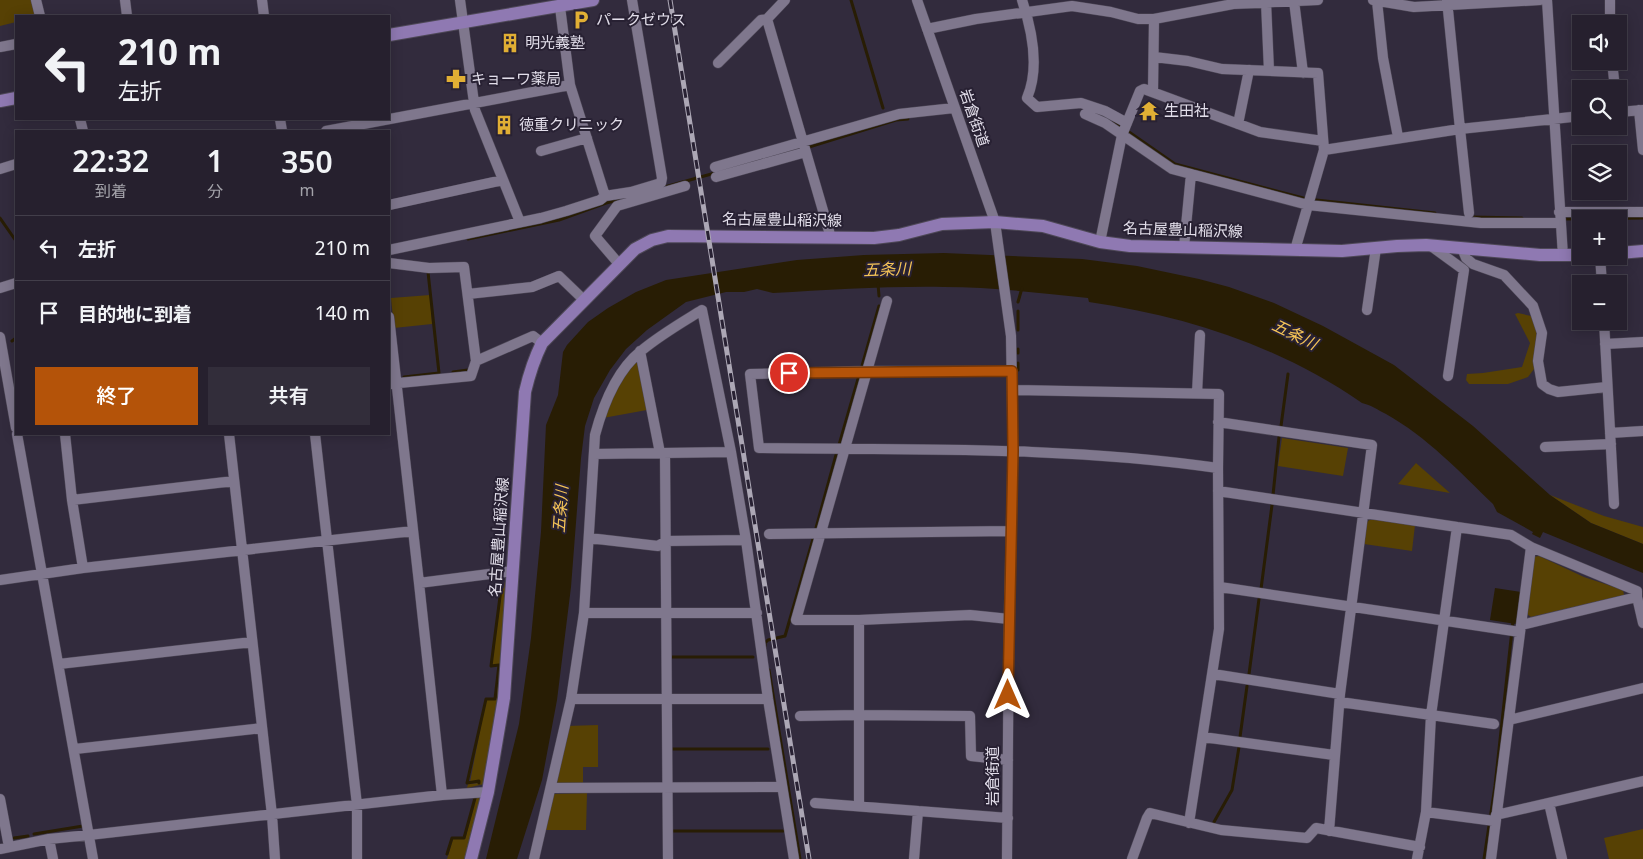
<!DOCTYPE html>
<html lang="ja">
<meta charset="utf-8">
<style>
:root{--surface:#26202e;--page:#322d3a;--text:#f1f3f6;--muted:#a4a3aa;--line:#423e4a;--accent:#b45309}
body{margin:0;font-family:"Noto Sans","Noto Sans JP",sans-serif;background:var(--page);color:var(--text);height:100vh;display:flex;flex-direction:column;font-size:19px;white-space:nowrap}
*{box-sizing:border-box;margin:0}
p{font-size:16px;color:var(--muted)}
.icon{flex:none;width:28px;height:28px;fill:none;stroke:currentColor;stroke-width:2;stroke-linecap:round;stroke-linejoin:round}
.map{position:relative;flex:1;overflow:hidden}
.details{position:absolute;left:15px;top:130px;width:375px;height:305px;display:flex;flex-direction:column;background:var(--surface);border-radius:0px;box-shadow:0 2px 12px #0003,0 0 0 1px var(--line)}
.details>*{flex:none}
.top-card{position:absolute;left:15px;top:15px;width:375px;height:105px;border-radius:0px;box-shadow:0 2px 12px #0003,0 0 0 1px var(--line);background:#26202e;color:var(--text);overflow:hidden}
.tools{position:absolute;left:1572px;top:15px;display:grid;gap:10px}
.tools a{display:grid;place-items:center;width:55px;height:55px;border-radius:0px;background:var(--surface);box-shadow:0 2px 12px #0003,0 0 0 1px var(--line);font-size:25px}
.pin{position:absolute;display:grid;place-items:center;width:42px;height:42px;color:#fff;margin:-21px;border:2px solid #fff;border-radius:50%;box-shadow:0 1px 5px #0007}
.me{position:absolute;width:55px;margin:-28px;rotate:0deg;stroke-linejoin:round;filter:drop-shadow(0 0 4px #0008)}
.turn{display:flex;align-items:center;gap:18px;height:105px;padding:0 20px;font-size:22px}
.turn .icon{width:65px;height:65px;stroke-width:2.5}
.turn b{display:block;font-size:35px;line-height:42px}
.eta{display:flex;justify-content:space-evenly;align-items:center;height:85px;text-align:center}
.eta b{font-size:30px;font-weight:600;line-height:35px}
.cta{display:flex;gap:10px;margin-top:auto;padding:10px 20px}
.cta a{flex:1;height:58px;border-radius:0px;background:var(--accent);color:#fff;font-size:20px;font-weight:600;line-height:58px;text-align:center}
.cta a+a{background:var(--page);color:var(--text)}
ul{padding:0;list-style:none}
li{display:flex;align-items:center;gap:15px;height:65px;padding:0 20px;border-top:1px solid var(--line)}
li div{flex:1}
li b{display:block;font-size:19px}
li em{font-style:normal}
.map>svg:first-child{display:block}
.green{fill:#574104}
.water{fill:#281d04}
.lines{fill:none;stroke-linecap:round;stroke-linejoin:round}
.stream{stroke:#281d04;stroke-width:3}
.minor-casing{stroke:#4e4857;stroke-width:11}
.major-casing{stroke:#4e4857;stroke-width:14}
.minor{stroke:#7f778d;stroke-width:10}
.major{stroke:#8f79b2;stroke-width:12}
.rail-casing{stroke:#aca7b5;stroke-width:5}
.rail{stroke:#282133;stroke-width:3;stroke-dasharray:9;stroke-linecap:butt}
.route-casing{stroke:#753606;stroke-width:12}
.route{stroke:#b45309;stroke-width:9}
.labels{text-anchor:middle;stroke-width:4;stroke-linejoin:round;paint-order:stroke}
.poi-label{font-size:15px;fill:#e2deea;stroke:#282133;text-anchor:start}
.street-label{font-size:15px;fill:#e2deea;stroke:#282133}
.water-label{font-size:16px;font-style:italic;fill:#f5c457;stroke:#282133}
</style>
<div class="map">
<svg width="1643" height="859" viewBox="0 0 1643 859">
<rect width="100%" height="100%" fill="#322b3d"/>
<path class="green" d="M0 0H33L37 16H16V22L0 26Z
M430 295 432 324 394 328 391 298Z
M1518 313 1531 316 1537 331 1534 369 1528 377 1508 384H1469L1466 380 1467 374 1483 373 1522 367 1530 343 1515 314Z
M637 359 647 410 603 418 618 382Z
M1282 438 1348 448 1343 476 1278 466Z
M1416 463 1450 493 1398 484Z
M1550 495 1604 516 1643 527V544L1591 523Z
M1372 518 1415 525 1412 551 1364 544 1367 522Z
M1539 556 1584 577 1623 590 1624 595 1531 617 1527 614 1534 557Z
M505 581 508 585 503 671 484 784 467 788 468 784 480 783V780L470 782 486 700 496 699 500 665H492L502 589 504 588Z
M598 725V767H583V783H555L567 726Z
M587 793 586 830H543L552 794Z
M477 796 481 799 465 859H447L453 839H465Z
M1643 829V859H1609L1604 838Z"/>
<path class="water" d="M944 253 1082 259 1137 266 1199 279 1229 287 1274 303 1323 326 1394 365 1473 426 1550 495 1591 523 1643 544V573L1543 532 1540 538 1532 534 1533 532 1497 512 1493 504C1460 472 1427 437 1386 414 1378 410 1371 405 1362 403 1280 346 1186 316 1089 302L1088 298C1040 293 992 287 944 287 887 286 830 290 773 293L757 289 744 292H726L686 302 647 330 626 349 610 370 594 398 585 426 581 458 571 587 557 700 542 780 517 859H486L519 724 531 638 541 532 546 425 558 395 563 352 567 345 588 322 608 308 636 292 666 280 797 260 864 255Z
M1495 588 1521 592 1516 624 1490 620Z"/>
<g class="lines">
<path class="stream" d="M851 0 883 108
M1093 112 1123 127
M1129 132 1175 164 1307 199 1435 213
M809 147 896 120 908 119
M661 188 715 173
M1471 217 1522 218
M0 218 16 241
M1564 219 1643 218
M468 239 559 220 606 203 631 197
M878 284 879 296
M1018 302 1022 288
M1018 311V330
M12 341 16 338
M1018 349V353
M1018 363V370
M862 366 879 306
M453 372 468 370
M404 377 439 373 428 272
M1281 426 1288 374
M839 445 858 379
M1273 495 1279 437
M816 528 836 455
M1261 589 1272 505
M765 646V643L768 640 785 636 813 539
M672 657H753
M769 670 800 859
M1249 674 1259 599
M1240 737 1247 686
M672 749H768
M479 783V781L467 783 486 699H495L499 665 491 666 501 589
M1214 822 1232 790 1239 747
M672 831H783
M34 834 83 826
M14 838 28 836
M447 854 452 838H464L475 798 474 796
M1484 859 1495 786 1513 621"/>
<defs>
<path id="minor" d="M36 0 40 16
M125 0 127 16
M262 0 264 16
M460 0 475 110 520 222
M785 0 767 19 831 238
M917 0 995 222 1011 336 1013 451 1009 619 1007 859
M1022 0C1032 30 1040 68 1027 98L1037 107 1081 103 1105 111 1127 123
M1373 0 1414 7 1540 0
M1447 0 1460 129
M1547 0 1563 256
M1610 0V24
M1294 1 1303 73
M1377 1 1383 58 1398 137
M1266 2 1269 71
M927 29 976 19 1072 6 1111 12 1138 19H1154L1233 4 1318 0
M0 47 16 44
M1154 57 1188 61 1222 69 1318 73 1324 150 1295 250
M1612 61 1615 89
M718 63 761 20 767 19
M570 85 605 196
M1153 92 1154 19
M1639 110 1643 150
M1619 112 1643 110
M1085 114 1105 123 1172 169 1308 205 1481 223H1560
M80 119 83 131
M280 119 282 131
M1238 124 1249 70
M1460 129 1469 213
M326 131 570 85 560 7
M1324 150 1460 129 1581 116
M541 151 587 138
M715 167 899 114 954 108
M0 169 16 164
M716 177 806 152
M389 205 503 180
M1559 212H1643
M1100 242 1122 135 1140 91 1144 89 1260 132 1323 141
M1431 246 1464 270 1448 376
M1184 247 1191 174
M1462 248 1466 258 1473 264 1504 275 1533 306 1542 333 1538 361 1542 384 1549 389 1558 392 1607 387
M389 250 541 218 566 211 600 200 605 196 631 192 661 183 662 178 632 0
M1600 256 1602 284
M389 263 429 268 464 267 476 361
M619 264 595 236 617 206 685 186
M0 288 16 283
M468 294 532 287 559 276 584 300
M887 301 796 620H859L970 615 1009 619
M1367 310 1376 248
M389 317 419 583 513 571
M1604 321 1614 504
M0 337 16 428
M1605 344 1643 342
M640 351 660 453
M1012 371H867L750 374 759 448C912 450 1066 446 1218 468
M389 384 471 376 476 361 533 336 542 343
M1012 390 1219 394 1218 468 1219 629 1189 823
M1197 393 1200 335
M1218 422 1372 445 1340 694 1329 831
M1610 433 1643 431
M17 434 93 859
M65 434 72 500 83 568
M229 434 272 815 275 859
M315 434 357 805V859
M1545 447 1611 444
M665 453 668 859
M594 454 731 452
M1218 491 1457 527 1431 715 1426 812 1417 859
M72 500 234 481
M1457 527 1511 535 1531 547 1637 591V597L1643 623
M769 534 1010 531
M589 538 658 546 666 541 746 540
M0 580 83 568 413 531
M419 583 442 795
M1220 587 1520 632
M584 613H757
M859 620V715L970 716 971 756 1008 760
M1521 625 1637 597
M59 664 252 642
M1213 674 1340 694
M571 699H768
M1340 702 1494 724
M800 716 859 715V806
M1509 720 1643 688
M1203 737 1334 755
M75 749 262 728
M551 788 782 787
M0 799 9 847
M815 803 1008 818
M1549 803 1562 859
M1426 812 1495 821
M1496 815 1643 781
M49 839 53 859
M0 849 49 839 89 835 442 795 488 792
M534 859 571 699 584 613 595 435C603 405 616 371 641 351 660 335 681 323 702 310L731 452 746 540 768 699 794 859
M914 859 918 811
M1132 859 1147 818 1150 813 1221 830 1307 838 1316 828 1420 847
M1491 859 1531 547"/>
<path id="major" d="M389 35 593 0
M0 101 16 98
M1619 253 1643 251
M471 859 488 792 504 698 525 392C529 375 534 359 542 343L635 249 652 240 668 236 874 238 899 235 942 224 995 222 1043 226 1100 242 1130 246 1342 251 1397 246 1426 245 1540 255H1581"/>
</defs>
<use href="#minor" class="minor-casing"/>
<use href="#major" class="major-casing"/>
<use href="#minor" class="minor"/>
<use href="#major" class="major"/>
<defs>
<path id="rail" d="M670 0 809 859"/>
</defs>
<use href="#rail" class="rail-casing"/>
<use href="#rail" class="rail"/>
</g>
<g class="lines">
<defs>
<path id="route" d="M789 373 1012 371 1013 451 1008 695"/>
</defs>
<use href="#route" class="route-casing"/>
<use href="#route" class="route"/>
</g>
<defs>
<symbol id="parking-bare" viewBox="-9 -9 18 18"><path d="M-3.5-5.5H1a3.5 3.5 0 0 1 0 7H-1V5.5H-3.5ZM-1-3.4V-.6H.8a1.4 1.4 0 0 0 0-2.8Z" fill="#e1af34" stroke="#282133" stroke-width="2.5" paint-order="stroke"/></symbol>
<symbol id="building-bare" viewBox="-9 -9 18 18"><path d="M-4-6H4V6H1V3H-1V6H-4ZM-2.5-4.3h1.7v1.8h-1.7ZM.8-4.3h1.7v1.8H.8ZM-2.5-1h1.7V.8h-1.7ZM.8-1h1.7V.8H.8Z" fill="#e1af34" stroke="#282133" stroke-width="2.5" paint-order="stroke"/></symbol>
<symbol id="pharmacy-bare" viewBox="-9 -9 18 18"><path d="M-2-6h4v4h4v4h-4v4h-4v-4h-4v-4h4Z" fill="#e1af34" stroke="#282133" stroke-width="2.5" paint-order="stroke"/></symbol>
<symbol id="temple-bare" viewBox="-9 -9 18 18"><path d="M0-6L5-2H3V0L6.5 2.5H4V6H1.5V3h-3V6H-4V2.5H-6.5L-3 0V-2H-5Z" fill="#e1af34" stroke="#282133" stroke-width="2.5" paint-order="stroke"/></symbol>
</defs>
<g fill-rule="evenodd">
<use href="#parking-bare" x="567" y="6" width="28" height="28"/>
<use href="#building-bare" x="496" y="29" width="28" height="28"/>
<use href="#pharmacy-bare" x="442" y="65" width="28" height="28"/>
<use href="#temple-bare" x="1135" y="97" width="28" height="28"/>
<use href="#building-bare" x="490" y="111" width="28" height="28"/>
</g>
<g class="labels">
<g class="poi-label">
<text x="596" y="25">パークゼウス</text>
<text x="525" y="48">明光義塾</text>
<text x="471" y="84">キョーワ薬局</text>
<text x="1164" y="116">生田社</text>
<text x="519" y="130">徳重クリニック</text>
</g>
<g class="street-label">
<text transform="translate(974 118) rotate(71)" y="5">岩倉街道</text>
<text transform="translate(782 220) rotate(1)" y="5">名古屋豊山稲沢線</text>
<text transform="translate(1183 230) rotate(2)" y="5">名古屋豊山稲沢線</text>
<text transform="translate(499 537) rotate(-86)" y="5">名古屋豊山稲沢線</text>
<text transform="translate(993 776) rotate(-90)" y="5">岩倉街道</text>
</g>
<g class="water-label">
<text transform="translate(887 269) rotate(-2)" y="6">五条川</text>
<text transform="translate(1295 334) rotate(26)" y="6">五条川</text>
<text transform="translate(560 509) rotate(-86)" y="6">五条川</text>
</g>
</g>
</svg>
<div class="tools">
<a><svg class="icon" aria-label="sound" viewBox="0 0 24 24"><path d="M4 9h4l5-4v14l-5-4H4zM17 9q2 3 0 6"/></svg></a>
<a><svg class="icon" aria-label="search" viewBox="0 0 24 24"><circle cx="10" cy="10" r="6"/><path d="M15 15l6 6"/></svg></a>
<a><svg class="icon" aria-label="layers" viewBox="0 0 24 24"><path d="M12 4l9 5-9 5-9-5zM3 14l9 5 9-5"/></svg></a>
<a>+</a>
<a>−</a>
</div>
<div class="pin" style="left:789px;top:373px;background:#d93025"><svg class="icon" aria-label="arrive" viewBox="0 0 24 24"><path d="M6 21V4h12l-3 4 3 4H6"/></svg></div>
<svg class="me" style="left:1008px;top:695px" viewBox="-20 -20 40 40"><path d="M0-17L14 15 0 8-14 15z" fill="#b45309" stroke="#fff" stroke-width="4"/></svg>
<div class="top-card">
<div class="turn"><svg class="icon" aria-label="left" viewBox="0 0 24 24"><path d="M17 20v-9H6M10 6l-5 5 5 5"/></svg><div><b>210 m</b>左折</div></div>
</div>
<section class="details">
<div class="eta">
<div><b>22:32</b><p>到着</p></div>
<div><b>1</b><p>分</p></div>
<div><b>350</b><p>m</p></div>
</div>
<ul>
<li><svg class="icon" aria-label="left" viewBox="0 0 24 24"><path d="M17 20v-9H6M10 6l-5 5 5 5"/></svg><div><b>左折</b></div><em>210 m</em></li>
<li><svg class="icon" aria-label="arrive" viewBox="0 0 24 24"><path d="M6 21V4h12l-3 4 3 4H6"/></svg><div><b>目的地に到着</b></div><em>140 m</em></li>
</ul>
<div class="cta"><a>終了</a><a>共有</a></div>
</section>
</div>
